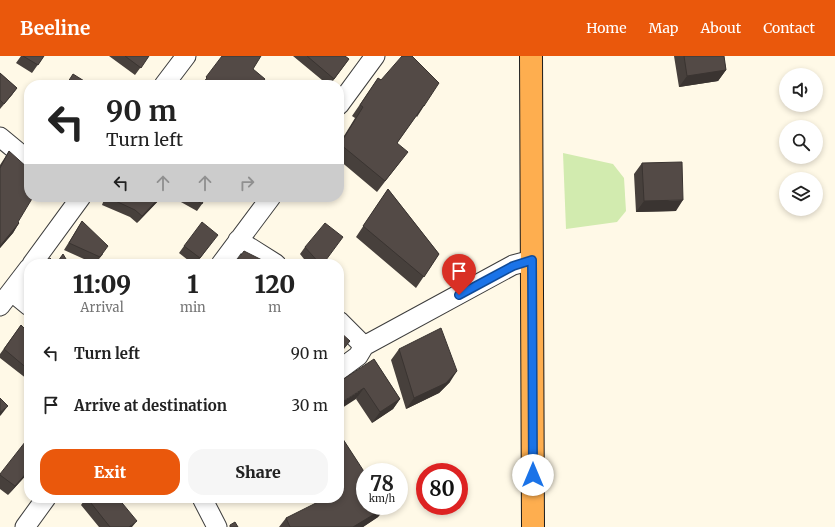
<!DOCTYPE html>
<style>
:root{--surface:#fff;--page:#f6f6f6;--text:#222;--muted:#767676;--accent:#ea580c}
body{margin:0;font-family:Merriweather,serif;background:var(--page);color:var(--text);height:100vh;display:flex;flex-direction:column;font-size:15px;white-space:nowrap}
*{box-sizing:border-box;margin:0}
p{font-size:13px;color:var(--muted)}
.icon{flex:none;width:22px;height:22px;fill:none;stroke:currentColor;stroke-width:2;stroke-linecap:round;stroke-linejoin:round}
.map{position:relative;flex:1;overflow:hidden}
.sheet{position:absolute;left:24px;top:203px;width:320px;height:244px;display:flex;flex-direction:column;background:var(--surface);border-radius:16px;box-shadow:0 2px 6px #0003}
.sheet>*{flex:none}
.hud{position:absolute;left:24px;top:24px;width:320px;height:122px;border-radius:16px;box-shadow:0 2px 6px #0003;background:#fff;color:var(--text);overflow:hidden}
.fabs{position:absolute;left:779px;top:12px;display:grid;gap:8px}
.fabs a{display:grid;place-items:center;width:44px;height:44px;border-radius:50%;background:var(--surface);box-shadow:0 2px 6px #0003;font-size:20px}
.speed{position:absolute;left:356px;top:407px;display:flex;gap:8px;font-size:20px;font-weight:700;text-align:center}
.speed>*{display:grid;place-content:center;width:52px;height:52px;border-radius:50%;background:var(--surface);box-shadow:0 2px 6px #0003;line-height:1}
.speed small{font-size:10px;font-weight:400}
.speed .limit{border:6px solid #d22;background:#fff;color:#111}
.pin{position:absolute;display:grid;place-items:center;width:34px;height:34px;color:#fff;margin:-41px -17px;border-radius:50% 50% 50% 0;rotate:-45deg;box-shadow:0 0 4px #0007}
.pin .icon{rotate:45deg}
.me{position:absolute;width:44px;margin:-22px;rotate:0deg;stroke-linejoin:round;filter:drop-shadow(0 0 3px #0008)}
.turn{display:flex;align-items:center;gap:14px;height:84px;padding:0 16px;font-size:18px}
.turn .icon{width:52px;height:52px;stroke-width:2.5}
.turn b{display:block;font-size:28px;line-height:34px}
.lanes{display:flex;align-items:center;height:38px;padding:0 16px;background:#0003;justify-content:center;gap:20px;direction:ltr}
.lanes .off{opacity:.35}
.eta{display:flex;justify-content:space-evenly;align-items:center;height:68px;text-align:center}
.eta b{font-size:24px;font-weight:800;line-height:28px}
.cta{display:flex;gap:8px;margin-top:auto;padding:8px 16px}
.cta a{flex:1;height:46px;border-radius:16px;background:var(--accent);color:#fff;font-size:16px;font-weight:800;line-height:46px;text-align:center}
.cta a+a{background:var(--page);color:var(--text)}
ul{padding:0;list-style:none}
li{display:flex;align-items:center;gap:12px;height:52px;padding:0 16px}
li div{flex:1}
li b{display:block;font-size:15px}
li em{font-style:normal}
header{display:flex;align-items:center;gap:24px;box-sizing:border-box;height:56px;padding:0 20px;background:var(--accent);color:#fff}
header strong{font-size:19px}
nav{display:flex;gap:22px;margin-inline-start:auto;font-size:14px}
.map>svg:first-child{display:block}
.green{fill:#d2ebaf}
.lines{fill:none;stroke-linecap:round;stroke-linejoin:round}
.minor-casing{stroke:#3d3d3d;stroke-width:21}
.trunk-casing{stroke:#1b1b1b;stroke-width:24}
.minor{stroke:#fff;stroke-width:19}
.trunk{stroke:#feae4f;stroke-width:22}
.wall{fill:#47403c}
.shaded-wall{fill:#3a3431}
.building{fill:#534a46;stroke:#3a3431}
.route-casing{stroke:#114b97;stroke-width:10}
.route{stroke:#1a73e8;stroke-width:7}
</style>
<header>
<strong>Beeline</strong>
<nav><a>Home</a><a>Map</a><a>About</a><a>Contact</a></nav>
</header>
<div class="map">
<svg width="835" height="471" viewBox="0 0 835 471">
<rect width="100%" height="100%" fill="#fff9e7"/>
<path class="green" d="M563 97 613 108 624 122 626 155 617 166 566 173Z"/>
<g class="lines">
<defs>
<path id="minor" d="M164 29 186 0
M339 49 375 0
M0 81 29 105
M238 184 276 208
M32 208 81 141
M221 208 271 141
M12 236 29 250
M0 250 29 212
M339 265 364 290
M339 314 358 300 364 290 513 209 532 204
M202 442 217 471
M25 471 46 442"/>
<path id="trunk" d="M531 0 533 471"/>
</defs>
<use href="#minor" class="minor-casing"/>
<use href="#trunk" class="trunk-casing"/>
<use href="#minor" class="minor"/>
<use href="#trunk" class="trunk"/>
</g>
<path class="wall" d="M21 0H44L32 17 16 7Z
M109 0H149L135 19Z
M293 0H345L349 3 330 29H328Z
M674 0H724L726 14 718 25 679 31Z
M0 17 17 32 0 53Z
M378 22 424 50 417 61 416 60 397 87 400 106 377 136 339 104V88L355 62 352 60Z
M9 95 18 166 19 167 13 177 0 192V109Z
M642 107 676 155 636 156 634 118Z
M388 133 439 198 416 232 356 181Z
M105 141H162L137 167 130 161 102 149Z
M172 141H205L202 148 197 155Z
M82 165 103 198 95 208 64 194Z
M212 186 196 208H193L179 197 184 190Z
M305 191 323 208H308L300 198Z
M21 269 29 277V321L27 323 0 302V298Z
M399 293 450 326 439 337 406 353 391 304Z
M374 303 400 343 393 353 372 367 356 343Z
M29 371V377L26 375Z
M339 377 386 451 378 461 363 471H279L286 462 339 442Z
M29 416 8 439 0 433V418Z
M86 442H118L132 471H99L81 449Z"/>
<path class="shaded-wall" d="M726 14 718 25 679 31 687 20Z
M17 32 12 39 0 53 4 48Z
M160 141H162L137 167 142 160Z
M683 144 676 155 636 156 644 145Z
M19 167 13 177 0 192V190Z
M350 285 344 293 339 299V296Z
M457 315 450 326 439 337 406 353 414 342Z
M364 332 356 343 339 354V348Z
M400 343 393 353 372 367 380 356Z
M8 350 1 359 0 360V356Z
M29 414V416L8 439 15 430Z
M386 451 378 461 363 471H353Z
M137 465 132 471H129Z"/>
<path class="building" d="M23 0H44L38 9Z
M125 0H149L141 12Z
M222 0H261L253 13 265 23 260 29H201L207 22 206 21Z
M307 0H345L349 3 334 23Z
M402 0H412L439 27 424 50V49L397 87 408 96 385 125 340 88 363 51 360 49 378 22 381 24Z
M684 0H724L726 14 687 20Z
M0 17 17 32 4 48 0 44Z
M73 18 89 28 90 27 92 29H66Z
M9 95 29 113V141H33L18 166 19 167 0 190V112Z
M682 106 683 144 644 145 642 107Z
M388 133 439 198 424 221 363 170Z
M107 141H160L142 160 135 154Z
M191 141H205L202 148Z
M82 165 108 190 100 201 69 187Z
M202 166 218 179 200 202 184 190Z
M325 167 343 181 323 208H320L305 191Z
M244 195 270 208H233L236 206Z
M63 198 69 208H56Z
M50 202 56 208H47Z
M21 269 29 277V314L4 293Z
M441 272 457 315 446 327 414 342 399 293Z
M339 275 350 285 342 294 339 296Z
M374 303 400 343 380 356 364 332 339 348V326Z
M0 342 8 350 0 356Z
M339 377 365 417V450H385L386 451 353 471H290L286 462 326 442H339V435L344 433 339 425Z
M29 381V414L15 430 0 419V418Z
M87 442H118L137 465 129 471H110Z
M235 466 238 471H230V469Z"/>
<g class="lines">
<defs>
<path id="route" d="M459 239 513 210 532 204 533 419"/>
</defs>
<use href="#route" class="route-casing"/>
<use href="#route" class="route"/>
</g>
</svg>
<div class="fabs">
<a><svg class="icon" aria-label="sound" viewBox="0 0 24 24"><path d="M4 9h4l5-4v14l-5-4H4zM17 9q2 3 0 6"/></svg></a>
<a><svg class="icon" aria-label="search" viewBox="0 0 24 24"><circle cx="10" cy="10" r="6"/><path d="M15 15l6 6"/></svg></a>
<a><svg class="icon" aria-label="layers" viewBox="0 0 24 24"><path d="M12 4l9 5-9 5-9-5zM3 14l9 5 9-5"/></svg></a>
</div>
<div class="speed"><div>78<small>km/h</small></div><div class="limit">80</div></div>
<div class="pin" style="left:459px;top:239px;background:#d93025"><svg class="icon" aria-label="arrive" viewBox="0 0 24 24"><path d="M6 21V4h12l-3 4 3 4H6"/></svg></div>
<svg class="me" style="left:533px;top:419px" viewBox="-20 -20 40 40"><circle r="19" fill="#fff"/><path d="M0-13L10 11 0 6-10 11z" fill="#1a73e8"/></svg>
<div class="hud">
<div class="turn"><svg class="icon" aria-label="left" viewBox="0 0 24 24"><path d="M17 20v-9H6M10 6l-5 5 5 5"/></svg><div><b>90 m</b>Turn left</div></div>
<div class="lanes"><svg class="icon" aria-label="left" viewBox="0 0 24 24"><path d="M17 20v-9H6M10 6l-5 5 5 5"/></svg><svg class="icon off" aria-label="ahead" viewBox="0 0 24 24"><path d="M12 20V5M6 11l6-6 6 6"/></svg><svg class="icon off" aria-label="ahead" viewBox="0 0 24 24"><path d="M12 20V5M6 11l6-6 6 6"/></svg><svg class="icon off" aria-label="right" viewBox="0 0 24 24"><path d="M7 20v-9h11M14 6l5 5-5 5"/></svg></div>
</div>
<section class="sheet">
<div class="eta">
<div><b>11:09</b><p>Arrival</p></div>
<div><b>1</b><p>min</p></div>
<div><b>120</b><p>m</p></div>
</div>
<ul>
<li><svg class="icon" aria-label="left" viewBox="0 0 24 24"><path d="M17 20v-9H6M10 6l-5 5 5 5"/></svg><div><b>Turn left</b></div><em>90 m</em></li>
<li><svg class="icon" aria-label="arrive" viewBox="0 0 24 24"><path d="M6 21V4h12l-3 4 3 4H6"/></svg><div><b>Arrive at destination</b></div><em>30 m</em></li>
</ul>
<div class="cta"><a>Exit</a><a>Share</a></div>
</section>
</div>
